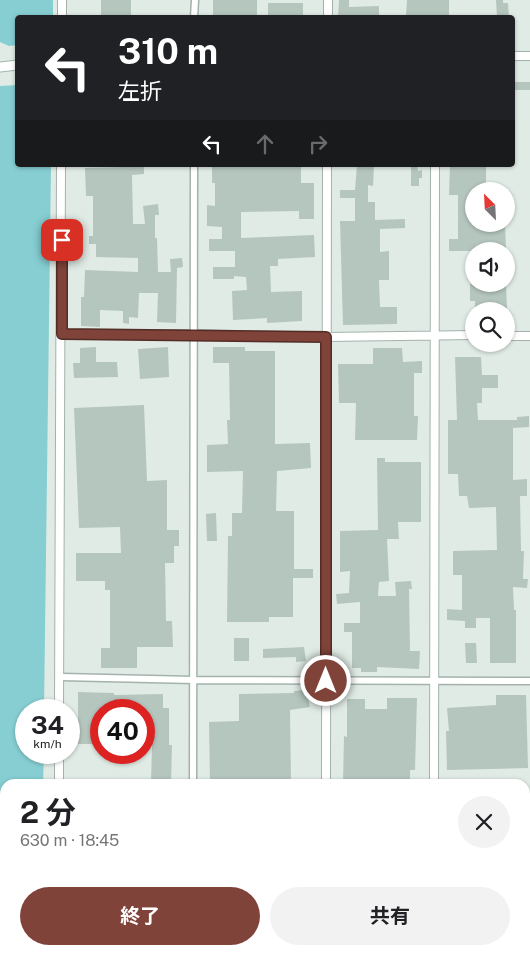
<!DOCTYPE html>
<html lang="ja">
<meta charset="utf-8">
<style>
:root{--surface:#fff;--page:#f2f2f2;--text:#202124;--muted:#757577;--accent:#80433a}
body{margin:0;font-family:"Public Sans","Noto Sans JP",sans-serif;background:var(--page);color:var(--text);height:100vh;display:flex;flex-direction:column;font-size:19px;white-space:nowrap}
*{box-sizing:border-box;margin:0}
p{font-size:16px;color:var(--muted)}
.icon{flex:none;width:28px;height:28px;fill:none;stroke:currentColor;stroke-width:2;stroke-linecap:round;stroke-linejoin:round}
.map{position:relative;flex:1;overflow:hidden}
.panel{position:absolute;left:0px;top:779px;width:530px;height:176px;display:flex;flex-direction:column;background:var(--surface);border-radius:15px 15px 0 0;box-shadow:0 1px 4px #0004}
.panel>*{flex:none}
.banner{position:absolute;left:15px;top:15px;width:500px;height:152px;border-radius:5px;box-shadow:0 1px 4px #0004;background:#202124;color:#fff;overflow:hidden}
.needle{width:32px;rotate:336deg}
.buttons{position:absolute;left:465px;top:182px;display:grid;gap:10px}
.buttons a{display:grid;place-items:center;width:50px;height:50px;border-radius:50%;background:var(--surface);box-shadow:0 1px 4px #0004;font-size:25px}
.speed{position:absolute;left:15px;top:699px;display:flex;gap:10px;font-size:25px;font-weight:700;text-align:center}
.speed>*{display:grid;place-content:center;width:65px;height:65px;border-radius:50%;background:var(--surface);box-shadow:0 1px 4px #0004;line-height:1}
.speed small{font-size:12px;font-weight:400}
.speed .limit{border:8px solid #d22;background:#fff;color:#111}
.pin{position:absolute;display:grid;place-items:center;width:42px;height:42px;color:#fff;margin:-21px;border-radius:10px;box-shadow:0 2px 8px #0006}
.me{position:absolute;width:55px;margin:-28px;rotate:0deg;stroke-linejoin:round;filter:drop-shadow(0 0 4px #0008)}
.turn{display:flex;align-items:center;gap:18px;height:105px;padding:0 20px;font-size:22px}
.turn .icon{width:65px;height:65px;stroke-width:2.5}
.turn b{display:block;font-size:35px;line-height:42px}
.lanes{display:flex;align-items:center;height:48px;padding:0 20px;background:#0003;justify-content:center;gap:25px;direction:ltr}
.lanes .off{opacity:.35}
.round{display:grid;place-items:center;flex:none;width:52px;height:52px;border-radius:26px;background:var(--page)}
.overview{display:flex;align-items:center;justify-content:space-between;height:85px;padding:0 20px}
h1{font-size:30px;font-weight:700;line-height:38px}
.primary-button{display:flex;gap:10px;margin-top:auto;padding:10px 20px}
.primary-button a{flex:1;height:58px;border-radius:30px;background:var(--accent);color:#fff;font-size:20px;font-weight:700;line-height:58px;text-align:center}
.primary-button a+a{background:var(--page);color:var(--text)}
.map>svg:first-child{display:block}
.green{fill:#b8ddbe}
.water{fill:#86ced2}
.building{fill:#b5c6be}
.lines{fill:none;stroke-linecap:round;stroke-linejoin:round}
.minor-casing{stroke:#a3b3ac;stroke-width:9}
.tertiary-casing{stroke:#a3b3ac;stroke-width:10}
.secondary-casing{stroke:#9eb7ac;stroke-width:11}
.minor{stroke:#fff;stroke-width:6}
.tertiary{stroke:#fff;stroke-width:8}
.secondary{stroke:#fff;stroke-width:9}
.route-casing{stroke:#532c26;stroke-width:12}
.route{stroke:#80433a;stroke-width:9}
</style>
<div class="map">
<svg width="530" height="954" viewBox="0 0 530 954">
<rect width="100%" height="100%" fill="#e0ebe5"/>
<path class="green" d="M435 950H479V954H435Z"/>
<path class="water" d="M0 0H53V17L18 18 17 45 9 46 0 42Z
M17 85 18 165H51L44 710H26V752L44 753 43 784H5V950H44V954H0V86Z"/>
<path class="building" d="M101 0H131V18H101Z
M213 0H257V18H213Z
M339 0H349V7L379 6V18H338Z
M407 0H449V18H414V15H406Z
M496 0H503V3H508L509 18H497Z
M268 3H303V18H268Z
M512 82H530V90H512Z
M124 165H144V174L132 175 133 224H145L143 206 158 204 159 215H155V238H157L158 272H171L170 259 182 258 183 267 177 268 176 323 157 322 158 293H139L138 318 129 317V324L123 323V311L100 310V327L81 326V297H84L85 270 138 272V258L96 257V244H89V236H93V196H86L85 168 125 167Z
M212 165H301V183H314V219H299V211L241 212V238L314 235 315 257 278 259V266H270L271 292 302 291V321L267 323V318L233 320 232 291 247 290 246 277 234 276V279H213V267H235V251H209V239H222V227L207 226V205L215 206V183H212Z
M357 165H374L373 186 368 185V202H375V220L405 219V228L380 229V252L389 251V280H379L380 307H397V324L343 325 340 221H355V198H340V190H355Z
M411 165H417L418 171 422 170V178H419V186H411Z
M450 165H486V191H474V224H505L506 251H449V239H458V195H449Z
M470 284H506L507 308 485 309V311H475V301H470Z
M96 347V362H117L118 377 74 378 73 363H80V348Z
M168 347 169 377 140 379 138 349Z
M213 347H245V351H275V444L310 443 311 468 277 471 276 511H294V569H313V578H293V617H269V622H227L228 536H232V513H242L243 471 207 472V445L228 444 227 420H230L229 363H213Z
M373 348H402L403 362 422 361V373H414V416H418L417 440H355L356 403H339L338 364H373Z
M455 357H481L482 375H498V388H482V403H477L478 420H517V417L529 416V427L513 428V480L527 479V496H520L521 551H524L523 579H528L527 588 513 587 514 610H516V663H490V618H476V628H465V621L447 620V609L462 610V575H453V551L497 550 496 507 469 508 467 496H459L458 474H448V420H457Z
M144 405 147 481 167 480V530H179V546H174V563H165L166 621H172L173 647H137V668H101V648H110V590H105V581H76V553H121L120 527 79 528 74 408Z
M377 458H385V462H421V522H398L399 539H387L389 581 379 582 378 596H396L395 582 411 581 412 589H409L410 651H420L419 669 377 667V672H361V668H352V632H344V623H360V602L337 604 336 594 349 593 350 571 340 572V531L378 530Z
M216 513 217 541H207L206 514Z
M234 638H249V661H234Z
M465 643H476L477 663H466Z
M304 647 306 661 296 662V657L263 658V649Z
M306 690 310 707 290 710 291 783 210 784 209 722 239 721V694L294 693V691Z
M78 692 114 693V695L163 694V708H169V745H172L171 784H151L152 744H144V710H101V744H78Z
M496 695H526L528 768 447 770 446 731H449L447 708 496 705Z
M387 698H417L415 770H410V782H380V784H343L344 736 347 737V699H365V709H387Z"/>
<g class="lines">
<defs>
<path id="minor" d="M194 18 195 0
M61 677 194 680 530 681
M193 784 194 165
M525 883H530
M195 950V954"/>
<path id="tertiary" d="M62 18V0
M328 18V0
M512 56H530
M62 334H195L326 337 474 335
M506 336H530
M59 710 61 165
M59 784V752
M326 784 327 165
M434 784 435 165
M59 954V950"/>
<path id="secondary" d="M0 67 18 65"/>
</defs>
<use href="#minor" class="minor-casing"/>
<use href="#tertiary" class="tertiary-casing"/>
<use href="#secondary" class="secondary-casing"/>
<use href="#minor" class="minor"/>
<use href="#tertiary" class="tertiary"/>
<use href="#secondary" class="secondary"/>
</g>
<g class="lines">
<defs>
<path id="route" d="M62 240V334L326 337V681"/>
</defs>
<use href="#route" class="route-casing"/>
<use href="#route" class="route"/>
</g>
</svg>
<div class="buttons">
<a><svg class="needle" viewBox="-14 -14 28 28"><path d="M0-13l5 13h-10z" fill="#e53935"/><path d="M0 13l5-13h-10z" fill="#757577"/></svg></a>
<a><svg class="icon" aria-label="sound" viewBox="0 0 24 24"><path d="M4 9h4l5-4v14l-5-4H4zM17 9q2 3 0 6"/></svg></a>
<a><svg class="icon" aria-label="search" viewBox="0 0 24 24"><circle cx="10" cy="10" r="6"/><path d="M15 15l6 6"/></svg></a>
</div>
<div class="speed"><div>34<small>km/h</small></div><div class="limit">40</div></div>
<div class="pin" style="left:62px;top:240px;background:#d93025"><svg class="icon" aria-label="arrive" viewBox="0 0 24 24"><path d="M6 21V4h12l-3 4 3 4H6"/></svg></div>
<svg class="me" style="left:326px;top:681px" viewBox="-20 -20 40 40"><circle r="17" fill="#80433a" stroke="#fff" stroke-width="3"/><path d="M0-11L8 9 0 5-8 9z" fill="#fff"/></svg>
<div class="banner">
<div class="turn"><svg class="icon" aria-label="left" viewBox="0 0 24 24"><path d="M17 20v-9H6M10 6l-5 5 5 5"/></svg><div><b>310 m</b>左折</div></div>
<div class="lanes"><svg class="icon" aria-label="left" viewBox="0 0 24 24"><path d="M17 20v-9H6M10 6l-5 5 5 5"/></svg><svg class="icon off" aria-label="ahead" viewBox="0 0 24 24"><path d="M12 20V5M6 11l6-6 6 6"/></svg><svg class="icon off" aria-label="right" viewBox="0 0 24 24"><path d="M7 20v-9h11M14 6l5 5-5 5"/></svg></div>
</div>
<section class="panel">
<div class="overview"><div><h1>2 分</h1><p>630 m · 18:45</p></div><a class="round"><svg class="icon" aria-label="close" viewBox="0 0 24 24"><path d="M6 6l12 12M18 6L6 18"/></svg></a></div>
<div class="primary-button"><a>終了</a><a>共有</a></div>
</section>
</div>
